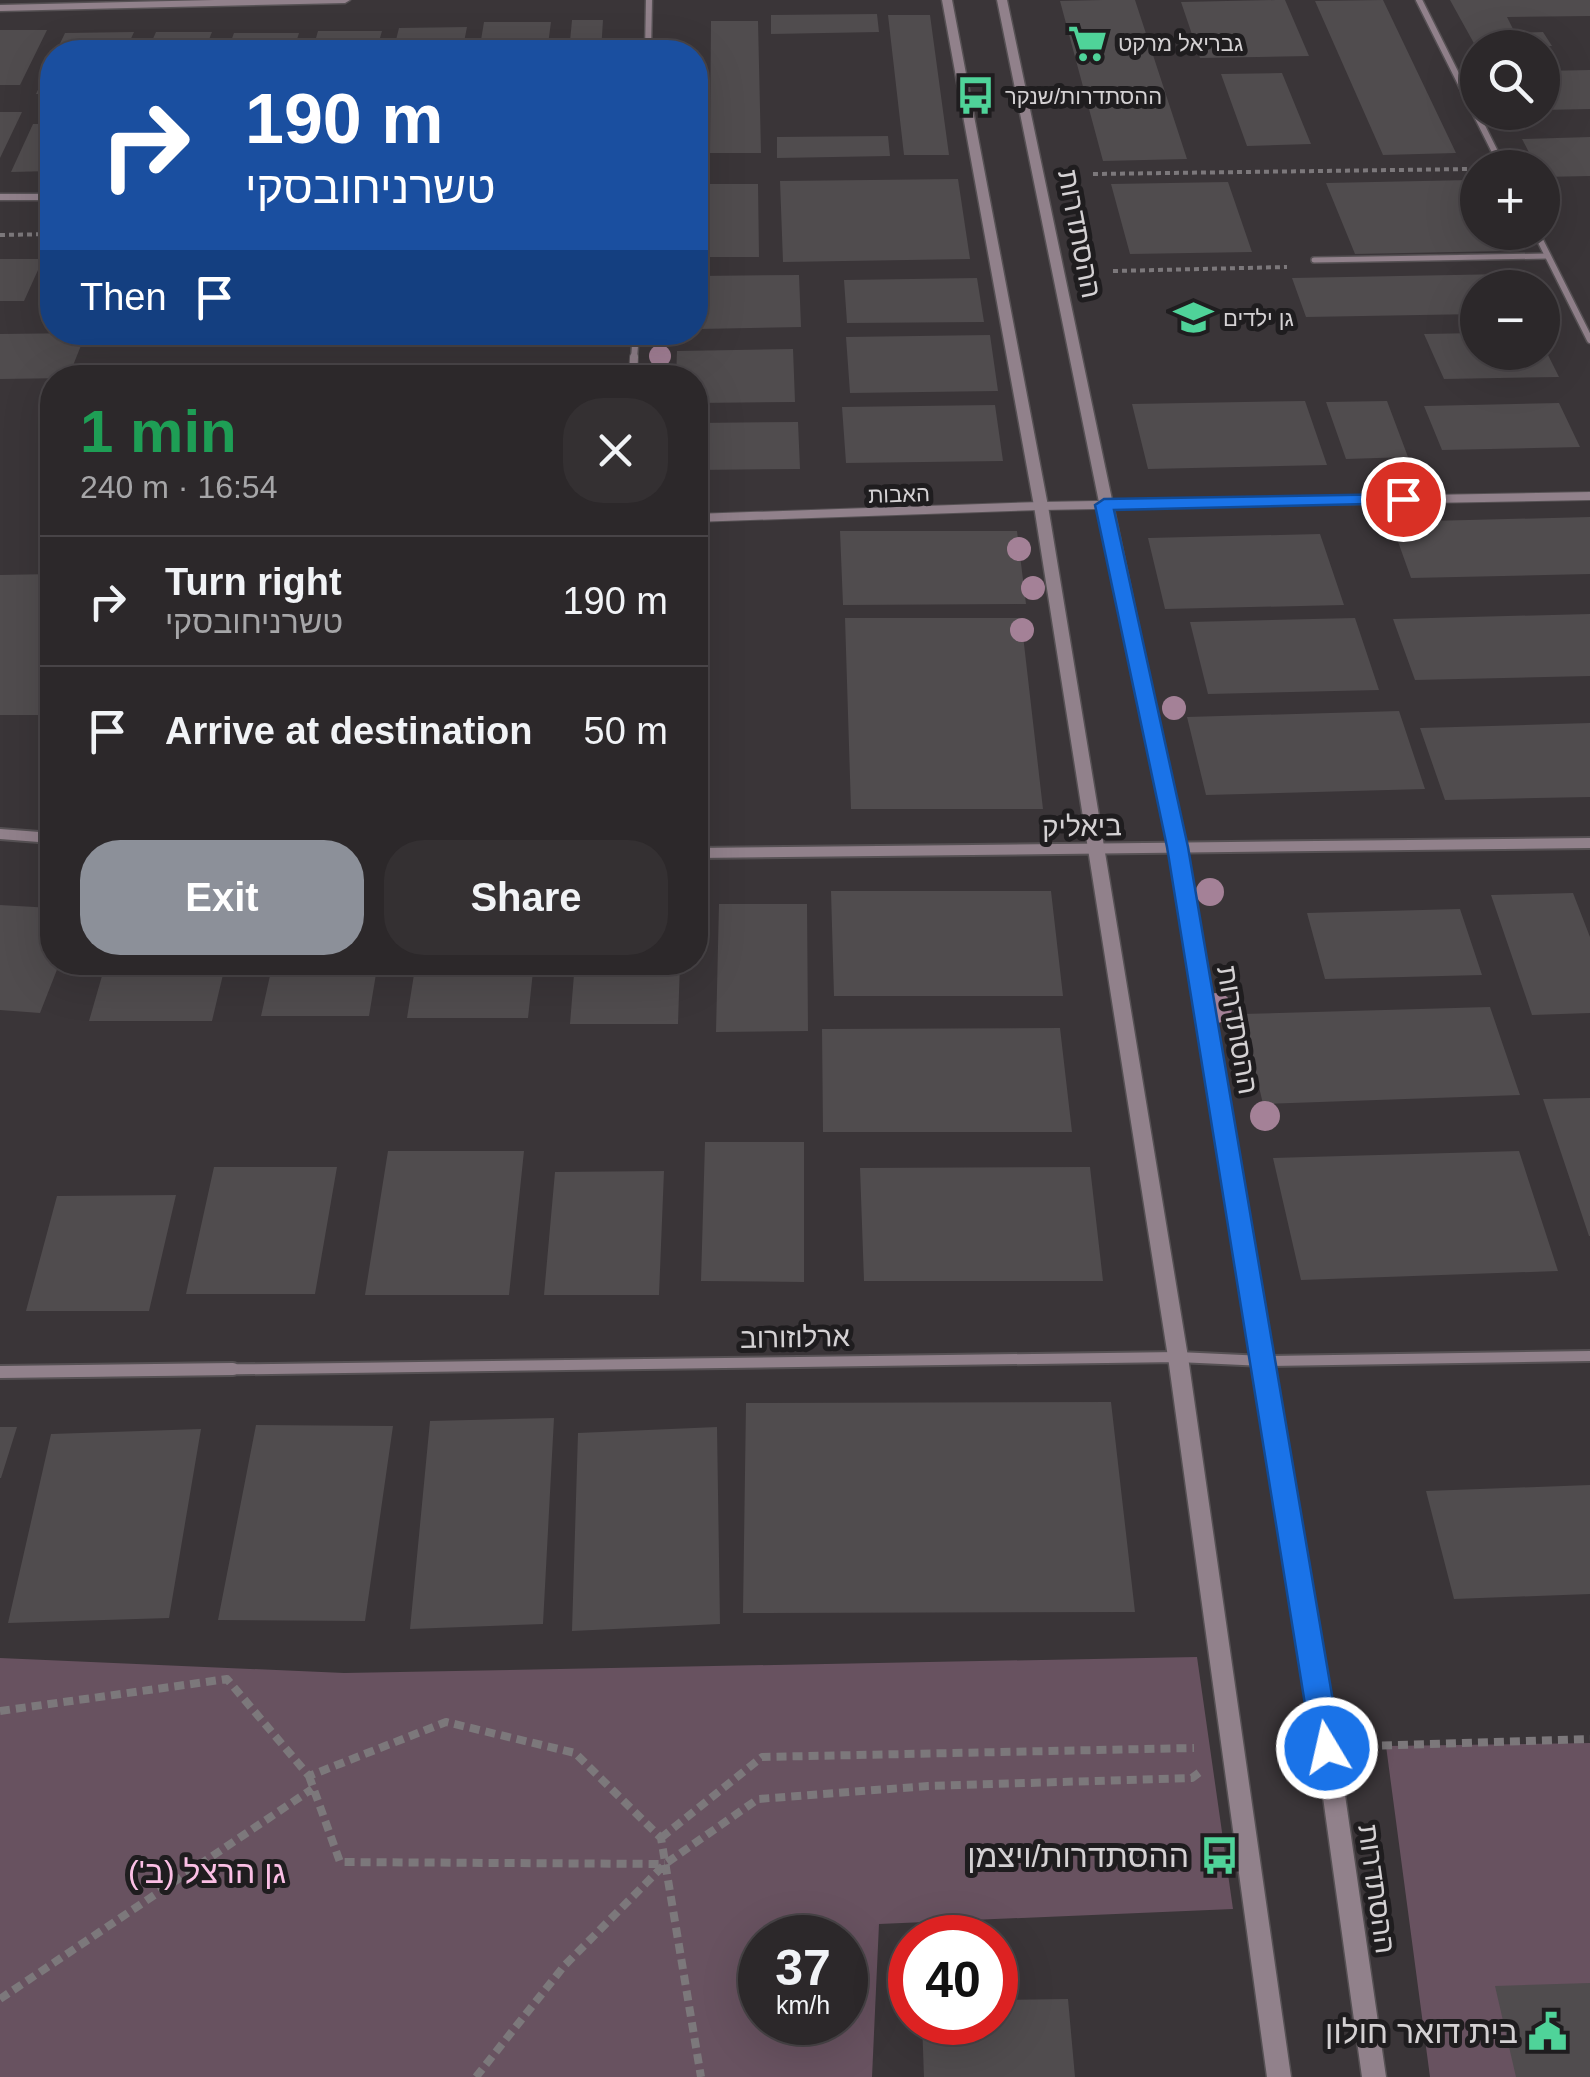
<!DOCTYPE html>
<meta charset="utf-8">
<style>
:root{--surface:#2c282a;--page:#343032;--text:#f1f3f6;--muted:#a6a6a8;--line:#484447;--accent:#8c9099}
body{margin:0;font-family:Helvetica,"Noto Sans Hebrew",sans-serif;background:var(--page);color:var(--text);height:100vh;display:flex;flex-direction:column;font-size:38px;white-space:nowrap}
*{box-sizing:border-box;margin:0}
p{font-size:32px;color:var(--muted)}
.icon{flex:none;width:55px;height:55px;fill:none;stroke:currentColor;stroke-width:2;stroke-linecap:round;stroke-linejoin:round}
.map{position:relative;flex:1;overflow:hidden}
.panel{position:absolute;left:40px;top:365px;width:668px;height:610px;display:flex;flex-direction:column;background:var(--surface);border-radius:40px;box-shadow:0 10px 40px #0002,0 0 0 2px var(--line)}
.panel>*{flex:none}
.top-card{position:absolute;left:40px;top:40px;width:668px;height:305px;border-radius:40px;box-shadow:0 10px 40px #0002,0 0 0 2px var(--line);background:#1a4fa0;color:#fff;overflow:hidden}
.controls{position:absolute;left:1460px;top:30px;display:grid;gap:20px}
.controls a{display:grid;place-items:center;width:100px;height:100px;border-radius:50%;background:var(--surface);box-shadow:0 10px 40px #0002,0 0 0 2px var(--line);font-size:50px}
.speed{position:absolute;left:738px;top:1915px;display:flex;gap:20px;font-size:50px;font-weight:700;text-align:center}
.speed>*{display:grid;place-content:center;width:130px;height:130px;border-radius:50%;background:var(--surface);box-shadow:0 10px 40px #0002,0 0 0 2px var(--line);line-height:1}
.speed small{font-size:25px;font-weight:400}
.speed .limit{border:15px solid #d22;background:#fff;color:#111}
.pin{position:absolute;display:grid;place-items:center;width:85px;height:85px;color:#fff;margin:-42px;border:5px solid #fff;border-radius:50%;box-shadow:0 2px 10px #0007}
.me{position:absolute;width:110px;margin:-55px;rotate:351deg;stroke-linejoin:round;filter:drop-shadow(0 0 8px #0008)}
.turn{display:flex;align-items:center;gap:35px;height:210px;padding:0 40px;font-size:45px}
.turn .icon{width:130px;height:130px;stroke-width:2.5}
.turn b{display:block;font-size:70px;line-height:85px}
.then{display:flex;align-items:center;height:95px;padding:0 40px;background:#0003;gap:20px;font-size:38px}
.round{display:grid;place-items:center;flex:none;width:105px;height:105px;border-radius:40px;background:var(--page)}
.head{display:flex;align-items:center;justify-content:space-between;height:170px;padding:0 40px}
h1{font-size:60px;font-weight:700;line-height:75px;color:#1e9e55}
.primary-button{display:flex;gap:20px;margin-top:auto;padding:20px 40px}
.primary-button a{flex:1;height:115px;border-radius:40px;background:var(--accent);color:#fff;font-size:40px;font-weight:700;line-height:115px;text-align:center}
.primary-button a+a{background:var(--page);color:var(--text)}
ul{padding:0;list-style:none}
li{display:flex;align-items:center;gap:30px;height:130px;padding:0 40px;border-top:2px solid var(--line)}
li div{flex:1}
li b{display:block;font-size:38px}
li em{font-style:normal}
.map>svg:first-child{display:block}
.green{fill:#685260;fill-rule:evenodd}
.building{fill:#504c4e}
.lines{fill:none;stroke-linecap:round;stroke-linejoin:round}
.service-casing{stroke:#565154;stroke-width:8}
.minor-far3-casing{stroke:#565154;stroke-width:9}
.minor-far2-casing{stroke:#565154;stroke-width:10}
.minor-far1-casing{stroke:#565154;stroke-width:14}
.minor-casing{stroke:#565154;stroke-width:16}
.tertiary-casing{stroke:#565154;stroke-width:3}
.path-far1{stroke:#7c787b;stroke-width:4;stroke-dasharray:5 4;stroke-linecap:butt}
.path{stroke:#7c787b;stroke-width:8;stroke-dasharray:10 6;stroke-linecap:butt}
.service{stroke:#91818b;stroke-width:5}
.minor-far3{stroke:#91818b;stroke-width:6}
.minor-far2{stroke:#91818b;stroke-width:8}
.minor-far1{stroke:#91818b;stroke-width:10}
.minor{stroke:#91818b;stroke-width:12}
.tertiary{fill:#91818b;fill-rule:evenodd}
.tree{fill:#a48197}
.route{fill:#1a73e8;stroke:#114b97;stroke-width:2.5}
.labels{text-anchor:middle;stroke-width:10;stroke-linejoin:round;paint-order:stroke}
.far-poi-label{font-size:22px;fill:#d4d1d3;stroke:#1f1d1f;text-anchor:start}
.far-street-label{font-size:22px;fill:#d4d1d3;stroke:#1f1d1f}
.street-label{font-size:28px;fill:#d4d1d3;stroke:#1f1d1f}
.near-poi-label{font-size:32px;fill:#d4d1d3;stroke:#1f1d1f;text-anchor:end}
.near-park-label{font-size:32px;fill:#fbbfe5;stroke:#1f1d1f}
</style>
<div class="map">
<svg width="1590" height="2077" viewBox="0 0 1590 2077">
<rect width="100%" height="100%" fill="#3a3538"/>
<path class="green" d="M1197 1657 1233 1909 879 1924 872 2077H0V1658L344 1673ZM760 1938H845V2022H760Z
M1590 1743V2077H1430L1386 1746Z"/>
<path class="building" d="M1102 0H1135L1187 159 1103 161 1060 1Z
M1276 0H1285L1309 56 1200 58 1181 2Z
M1383 0 1456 153 1383 155 1315 1Z
M1450 0H1590V16L1507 17 1515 33 1543 32 1552 46 1476 47Z
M877 14 879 32 771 34V15Z
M888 15H930L949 155H904Z
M572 20H603L601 52H569Z
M711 21H758L761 153H710Z
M484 22H551L547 52H479Z
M467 27 462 52H393L399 28Z
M0 30H47L20 85H0Z
M318 31H382L376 52H312Z
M134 32 125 52H56L65 33Z
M156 32H212L204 52H147Z
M234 33H299L293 52H227Z
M52 60V94H36Z
M1590 70V109L1542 110V71Z
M1282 73 1311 144 1247 146 1221 74Z
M0 112H22L0 158Z
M33 124H52V171L11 172Z
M888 136 890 156 777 158V137Z
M1590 137V176L1542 177V168H1537L1522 139Z
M958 179 970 259 783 262 780 181Z
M1470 180 1478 194V232H1496L1506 251 1355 254 1326 183Z
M1228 182 1252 252 1130 254 1111 184Z
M695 184H758L759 257H695Z
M0 259H43L24 301H0Z
M1507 274 1514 288H1478V314L1306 317 1292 278Z
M799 275 801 327 697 329 698 276Z
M977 278 984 322 847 323 844 280Z
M425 332H527L525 346H422Z
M86 333 68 378 0 379V334Z
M1478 333V352H1542V343L1559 377 1444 379 1424 334Z
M990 335 998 391 850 393 846 337Z
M793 349 795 402 695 403V378H676L677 351Z
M1305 401 1327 465 1148 469 1132 404Z
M1387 401 1408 457 1346 459 1326 402Z
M1559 403 1580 447 1442 450 1424 406Z
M995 405 1003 461 846 463 842 407Z
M798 422 800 469 695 470V423Z
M1590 517V574L1411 578 1391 522Z
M840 531H1017L1026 604 843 605Z
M1320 534 1344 605 1165 609 1148 538Z
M52 574V715H0V575Z
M1590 614V676L1415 680 1393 619Z
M845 618H1021L1043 809H851Z
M1355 618 1379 690 1208 694 1190 622Z
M1399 711 1425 789 1206 795 1187 717Z
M1590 723V797L1445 800 1420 728Z
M831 891H1051L1063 996H834Z
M1573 893 1590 937V1013L1532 1015 1491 895Z
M719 904H807L808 1031 716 1032Z
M0 905 52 908V962H60L40 1013 0 1010Z
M1460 909 1482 975 1325 979 1307 913Z
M106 962H226L212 1021H89Z
M273 962H378L369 1016H261Z
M416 962H534L528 1018H407Z
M575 962H680L678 1024H570Z
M1490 1007 1520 1095 1263 1104 1242 1014Z
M1060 1028 1072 1132H823L822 1029Z
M1590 1098V1236H1589L1543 1099Z
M705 1142H804V1282L701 1281Z
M388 1151H524L509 1295H365Z
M1519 1151 1558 1271 1301 1280 1273 1158Z
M214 1167H337L315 1294H186Z
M1090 1167 1103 1281H864L860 1168Z
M664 1171 659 1295H544L555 1172Z
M176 1195 149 1311H26L57 1196Z
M1111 1402 1135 1612 743 1613 746 1403Z
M554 1418 543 1624 410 1629 430 1421Z
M256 1425 393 1426 365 1621 218 1620Z
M0 1427H17L1 1478H0Z
M717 1427 720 1624 572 1631 578 1433Z
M201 1429 169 1618 8 1623 51 1434Z
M1590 1485V1594L1454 1599 1426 1491Z
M1590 1983V2077H1516L1495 1986Z
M1068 1999 1075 2077H924L922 2022H995V2000Z"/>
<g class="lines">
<defs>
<path id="service" d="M1314 260 1547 256"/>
<path id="minor-far3" d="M1419 0 1503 168
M648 52 649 0
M0 197H52
M1536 232 1590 340
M634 359 636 332"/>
<path id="minor-far2" d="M633 378 634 357
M695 518 1041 506 1590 496"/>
<path id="minor-far1" d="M0 834 52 838
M695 853 1590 843
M37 1372 1178 1357 1264 1361 1590 1356"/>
<path id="minor" d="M0 1372 233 1369"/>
<path id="tertiary" d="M214 0H350L345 3 0 11V5Z
M942 0H952L1048 506 1188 1357 1291 2077H1267L1168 1357 1034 506Z
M997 0H1007L1185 847 1338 1747 1386 2077H1362L1316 1747 1169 847Z"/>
</defs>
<use href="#service" class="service-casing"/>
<use href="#minor-far3" class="minor-far3-casing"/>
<use href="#minor-far2" class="minor-far2-casing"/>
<use href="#minor-far1" class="minor-far1-casing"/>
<use href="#minor" class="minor-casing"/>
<use href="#tertiary" class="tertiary-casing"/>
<path class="path-far1" d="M1093 174 1471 169
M0 235 52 234
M1113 271 1287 267"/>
<path class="path" d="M0 1711 227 1679 309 1776 446 1722 575 1753 661 1838 701 2077
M1366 1746 1590 1739
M309 1776 340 1862 665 1864
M661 1838 762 1757 1194 1748
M0 1999 312 1789
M476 2077 564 1966 665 1864 758 1799 928 1786 1192 1778 1200 1772"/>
<use href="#service" class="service"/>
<use href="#minor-far3" class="minor-far3"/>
<use href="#minor-far2" class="minor-far2"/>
<use href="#minor-far1" class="minor-far1"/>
<use href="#minor" class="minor"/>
<use href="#tertiary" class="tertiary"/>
</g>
<g class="tree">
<circle cx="660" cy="356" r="11"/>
<circle cx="1019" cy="549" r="12"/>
<circle cx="1033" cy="588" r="12"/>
<circle cx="1022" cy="630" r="12"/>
<circle cx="1174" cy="708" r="12"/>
<circle cx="1210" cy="892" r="14"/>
<circle cx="1217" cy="1008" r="15"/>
<circle cx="1265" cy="1116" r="15"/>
</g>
<path class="route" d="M1403 494 1412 499 1410 503 1114 510 1188 847 1341 1748 1337 1758 1327 1762 1316 1758 1312 1748 1167 847 1095 505 1104 499Z"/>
<defs>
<symbol id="supermarket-bare" viewBox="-9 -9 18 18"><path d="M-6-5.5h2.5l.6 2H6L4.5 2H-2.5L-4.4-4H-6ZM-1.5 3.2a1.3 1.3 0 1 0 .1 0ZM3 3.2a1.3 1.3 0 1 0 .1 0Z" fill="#4fd399" stroke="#1f1d1f" stroke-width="2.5" paint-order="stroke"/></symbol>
<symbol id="bus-bare" viewBox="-9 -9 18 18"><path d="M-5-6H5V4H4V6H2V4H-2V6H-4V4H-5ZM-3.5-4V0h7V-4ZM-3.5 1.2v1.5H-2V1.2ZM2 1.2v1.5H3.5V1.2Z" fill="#4fd399" stroke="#1f1d1f" stroke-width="2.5" paint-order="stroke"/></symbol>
<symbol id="school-bare" viewBox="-9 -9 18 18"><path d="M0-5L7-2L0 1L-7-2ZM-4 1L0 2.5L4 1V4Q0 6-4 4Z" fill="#4fd399" stroke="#1f1d1f" stroke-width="2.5" paint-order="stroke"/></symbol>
<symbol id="civic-bare" viewBox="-9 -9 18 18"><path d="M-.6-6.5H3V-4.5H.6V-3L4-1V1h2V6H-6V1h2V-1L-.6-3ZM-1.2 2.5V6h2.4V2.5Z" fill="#4fd399" stroke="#1f1d1f" stroke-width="2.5" paint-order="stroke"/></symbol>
</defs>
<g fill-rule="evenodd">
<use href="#supermarket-bare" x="1060" y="16" width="55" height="55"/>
<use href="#bus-bare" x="948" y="68" width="55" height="55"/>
<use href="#school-bare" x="1166" y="290" width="55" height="55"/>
<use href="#bus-bare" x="1192" y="1828" width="55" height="55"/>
<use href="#civic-bare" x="1520" y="2004" width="55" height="55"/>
</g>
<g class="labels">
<g class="far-poi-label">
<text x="1118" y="51">גבריאל מרקט</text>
<text x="1005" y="104">ההסתדרות/שנקר</text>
<text x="1223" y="326">גן ילדים</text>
</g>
<g class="far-street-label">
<text transform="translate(899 494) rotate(-2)" y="8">האבות</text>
</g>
<g class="street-label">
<text transform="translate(1080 234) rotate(79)" y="10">ההסתדרות</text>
<text transform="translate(1082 826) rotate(-1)" y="10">ביאליק</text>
<text transform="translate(1238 1030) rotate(80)" y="10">ההסתדרות</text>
<text transform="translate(795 1337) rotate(-1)" y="10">ארלוזורוב</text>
<text transform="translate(1377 1889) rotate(82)" y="10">ההסתדרות</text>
</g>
<g class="near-poi-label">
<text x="1189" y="1867">ההסתדרות/ויצמן</text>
<text x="1518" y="2043">בית דואר חולון</text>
</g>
<g class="near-park-label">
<text x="207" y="1883">גן הרצל (ב')</text>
</g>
</g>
</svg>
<div class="controls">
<a><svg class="icon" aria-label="search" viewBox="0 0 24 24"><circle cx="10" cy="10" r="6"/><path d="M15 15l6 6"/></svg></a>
<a>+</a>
<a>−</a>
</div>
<div class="speed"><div>37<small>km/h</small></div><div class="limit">40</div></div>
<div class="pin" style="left:1403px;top:499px;background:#d93025"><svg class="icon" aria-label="arrive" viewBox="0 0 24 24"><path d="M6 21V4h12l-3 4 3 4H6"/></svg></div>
<svg class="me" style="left:1327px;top:1748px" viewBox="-20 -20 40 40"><circle r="17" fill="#1a73e8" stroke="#fff" stroke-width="3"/><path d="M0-11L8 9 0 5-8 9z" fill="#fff"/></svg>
<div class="top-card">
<div class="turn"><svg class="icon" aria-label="right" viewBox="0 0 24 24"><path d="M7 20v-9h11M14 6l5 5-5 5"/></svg><div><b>190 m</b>טשרניחובסקי</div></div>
<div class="then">Then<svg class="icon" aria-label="arrive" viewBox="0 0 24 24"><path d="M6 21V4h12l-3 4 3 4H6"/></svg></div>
</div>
<section class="panel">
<div class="head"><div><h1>1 min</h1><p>240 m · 16:54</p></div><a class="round"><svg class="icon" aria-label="close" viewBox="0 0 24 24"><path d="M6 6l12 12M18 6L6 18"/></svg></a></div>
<ul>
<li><svg class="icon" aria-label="right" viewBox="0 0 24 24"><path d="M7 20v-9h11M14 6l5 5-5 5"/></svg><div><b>Turn right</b><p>טשרניחובסקי</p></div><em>190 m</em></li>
<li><svg class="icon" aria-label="arrive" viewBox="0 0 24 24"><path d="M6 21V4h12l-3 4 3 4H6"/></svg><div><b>Arrive at destination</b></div><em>50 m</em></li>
</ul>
<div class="primary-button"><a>Exit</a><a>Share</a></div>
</section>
</div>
